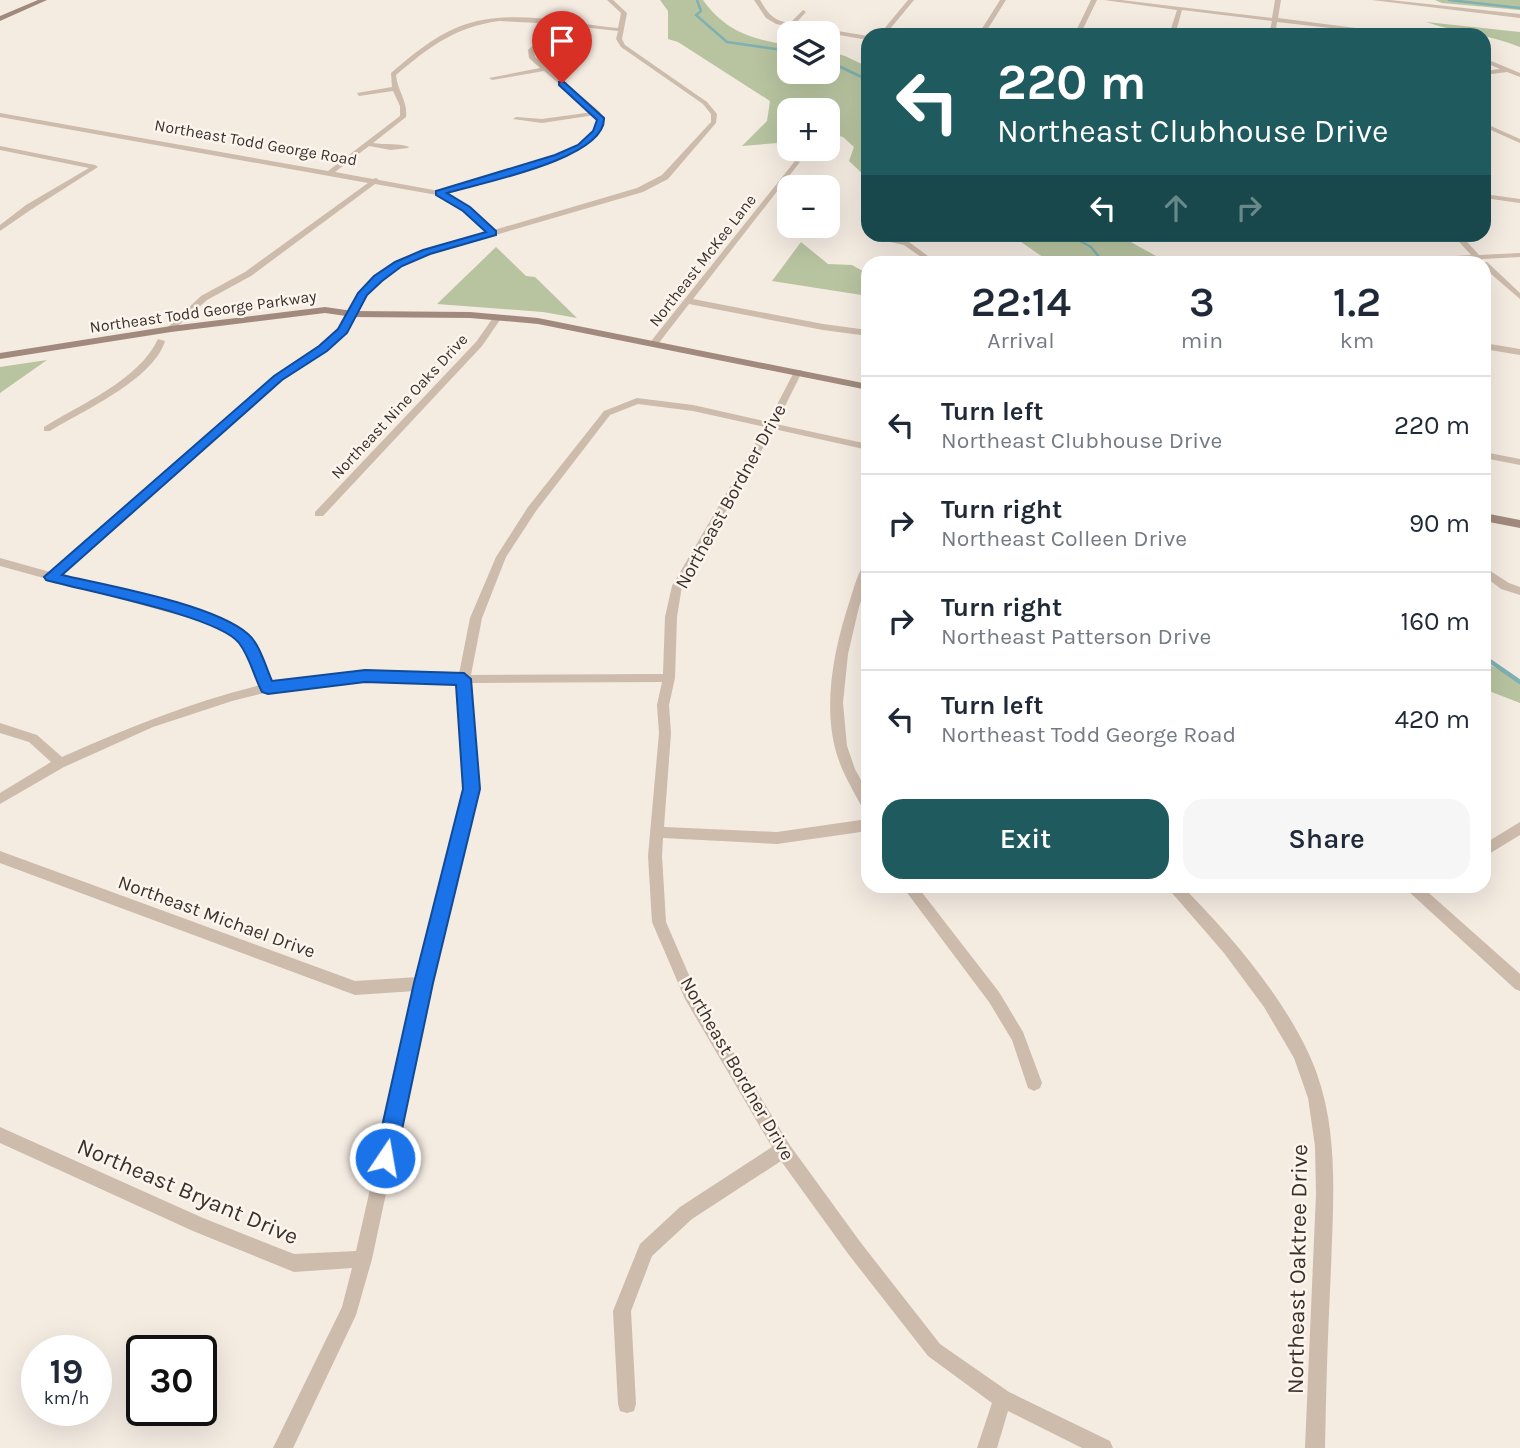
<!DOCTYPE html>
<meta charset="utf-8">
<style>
:root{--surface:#fff;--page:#f6f6f7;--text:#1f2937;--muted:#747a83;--line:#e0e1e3;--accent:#1f5a5e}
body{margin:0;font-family:Karla,sans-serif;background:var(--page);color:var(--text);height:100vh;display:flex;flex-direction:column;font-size:26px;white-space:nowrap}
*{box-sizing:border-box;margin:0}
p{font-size:23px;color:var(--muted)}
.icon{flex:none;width:38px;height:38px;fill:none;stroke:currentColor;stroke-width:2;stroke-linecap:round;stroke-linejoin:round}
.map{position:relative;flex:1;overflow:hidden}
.side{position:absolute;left:861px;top:256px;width:630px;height:637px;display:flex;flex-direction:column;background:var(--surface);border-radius:21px;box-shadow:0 7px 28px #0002}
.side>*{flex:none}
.top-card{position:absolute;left:861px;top:28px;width:630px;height:214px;border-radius:21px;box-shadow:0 7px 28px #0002;background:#1f5a5e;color:#fff;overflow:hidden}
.tools{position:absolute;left:777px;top:21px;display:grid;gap:14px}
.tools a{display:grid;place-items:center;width:63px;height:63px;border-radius:14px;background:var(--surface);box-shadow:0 7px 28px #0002;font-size:35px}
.speed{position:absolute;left:21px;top:1335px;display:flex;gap:14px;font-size:35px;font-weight:700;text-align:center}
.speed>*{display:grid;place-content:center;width:91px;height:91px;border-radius:50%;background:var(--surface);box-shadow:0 7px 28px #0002;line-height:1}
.speed small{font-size:18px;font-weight:400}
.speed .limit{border:4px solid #111;border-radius:10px;background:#fff;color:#111}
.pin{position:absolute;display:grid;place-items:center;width:60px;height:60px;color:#fff;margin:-72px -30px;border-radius:50% 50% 50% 0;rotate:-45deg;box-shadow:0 0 7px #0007}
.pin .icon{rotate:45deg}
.me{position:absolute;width:77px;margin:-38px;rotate:12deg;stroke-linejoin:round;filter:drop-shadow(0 0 5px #0008)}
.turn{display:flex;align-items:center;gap:24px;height:147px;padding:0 21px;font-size:32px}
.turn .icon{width:91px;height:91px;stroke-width:2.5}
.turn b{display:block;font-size:49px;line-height:60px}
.lanes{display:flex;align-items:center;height:66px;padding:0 21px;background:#0003;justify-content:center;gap:35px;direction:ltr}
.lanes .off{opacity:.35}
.eta{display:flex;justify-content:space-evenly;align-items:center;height:119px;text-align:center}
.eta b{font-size:42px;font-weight:600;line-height:49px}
.button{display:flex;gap:14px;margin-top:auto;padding:14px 21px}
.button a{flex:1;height:80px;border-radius:21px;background:var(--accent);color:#fff;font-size:28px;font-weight:600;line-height:80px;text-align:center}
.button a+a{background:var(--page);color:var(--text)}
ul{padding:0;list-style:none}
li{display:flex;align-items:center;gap:21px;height:98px;padding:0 21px;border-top:2px solid var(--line)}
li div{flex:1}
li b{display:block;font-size:26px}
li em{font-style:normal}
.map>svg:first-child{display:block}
.green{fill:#b8c4a0}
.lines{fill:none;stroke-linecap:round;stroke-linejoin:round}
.stream-far1{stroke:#7fb0b2;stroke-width:2.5}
.stream{stroke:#7fb0b2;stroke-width:4.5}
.street{fill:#cdbbac;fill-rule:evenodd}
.secondary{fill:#a18a7d;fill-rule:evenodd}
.route{fill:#1a73e8;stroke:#114b97;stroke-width:2}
.labels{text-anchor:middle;stroke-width:5;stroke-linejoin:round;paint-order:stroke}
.far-street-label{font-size:16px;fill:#3b302b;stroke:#fbf5ee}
.street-label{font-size:19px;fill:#3b302b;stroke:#fbf5ee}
.near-street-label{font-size:23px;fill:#3b302b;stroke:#fbf5ee}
</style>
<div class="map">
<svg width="1520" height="1448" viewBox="0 0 1520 1448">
<rect width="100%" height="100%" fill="#f4ebe1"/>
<path class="green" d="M660 0H703C726 32 752 39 789 45V72H828V51L845 56 868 67V179L849 161 854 147 843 137 828 133V110H789V142L742 146 767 121 770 101 678 42 668 39V11Z
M1435 0H1520V10L1442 3Z
M1426 22 1520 32V47C1489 34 1458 33 1426 22Z
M1011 235H1118L1167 262H1050Z
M801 242 828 264 852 265 868 274V296L772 281Z
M496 247 526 276 535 277 577 318 543 312 437 304Z
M47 360 0 393V367Z
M1484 662 1520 680V703L1484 689Z"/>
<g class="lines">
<path class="stream-far1" d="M697 0 701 11 696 15 727 42 789 51
M1449 0 1520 8
M828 61 868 80
M1068 234 1091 247 1099 257 1109 262"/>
<path class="stream" d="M1484 657 1520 682"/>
<path class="street" d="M607 0H613L627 13 622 39 625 45 707 102 717 114 716 123 668 179 643 192 430 254 402 266 381 280 367 295 346 333 326 350 281 380 60 575 226 620 249 636 272 683 365 672 459 674 470 618 496 557 528 507 604 411 637 398 693 405 768 422 794 372 801 370 802 372 776 424 868 444V450L774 429 682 586 677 617 675 678 669 705 671 733 664 827 777 832 868 819V831L777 844 663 838 662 856 666 922 695 989 789 1144 861 1243 940 1344 1009 1392 1110 1441 1113 1448H1082L1008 1411 997 1448H977L992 1403 928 1356 849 1255 781 1161 692 1219 652 1256 631 1311 636 1404 634 1411 627 1413 620 1411 618 1404 613 1311 640 1244 680 1207 772 1147 685 999 652 922 648 856 659 733 657 705 662 682 470 683 478 789 431 983 372 1259 356 1315 293 1448H273L342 1307 352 1268 294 1272 193 1231 0 1143V1127L203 1218 294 1254 356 1251 415 991 355 995 0 863V851L355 981 418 977 466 789 458 683 365 680 268 692 232 701 153 727 64 767 0 804V793L51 762 29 742 0 733V723L37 735 62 757C127 728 191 702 261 685L240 642 218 626 0 566V558L50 572 275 376 320 346 339 330 359 294 375 276 396 262 424 250 487 232 464 211 437 195 375 184 251 276 207 300 171 332 167 329 168 327 201 296 245 272 368 183 0 117V113L328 171 400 116V106L393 91 359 96 357 93 392 87 391 73C411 56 433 37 458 27 509 7 566 23 618 28L621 13ZM499 21 557 24 528 50 529 58 540 68 489 78 492 80 544 71 593 112 542 119 516 117 513 119 542 123 595 115 598 126 579 146 556 156 439 191 379 180 376 178 373 179 335 172 369 146 391 150 408 148 409 147C401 143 384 145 373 143L406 117C408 101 397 90 396 75 429 47 455 27 499 21ZM563 25 618 31 616 39 621 47 703 104 711 114V122L662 175 637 188 494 230 470 207 445 193 560 158 583 148 604 126 600 112 535 57 534 50ZM638 404 693 411 765 427 672 586 665 617 663 674 471 675 482 618 506 557 536 511 610 415Z
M754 0H760C768 13 773 21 790 23L803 10 806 12 795 24 868 36V40L776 24 766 18Z
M908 0H914L885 35H879Z
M1000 0H1006L984 35H978Z
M1091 0H1097L1080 35H1074Z
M1104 0H1121L1272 18 1275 0H1281L1278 18 1410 35H1392L1277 22 1275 35H1269L1272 21 1182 10 1175 35H1169L1177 10Z
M1372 0H1390L1520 14V18Z
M1484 58 1520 73V77L1507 72 1484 75V71L1500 69 1484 62Z
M1484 123 1520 139V143L1484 127Z
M0 146 95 165 98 167 32 209 0 231V225L26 205 89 168 0 150Z
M795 161 800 162 693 299 823 324 868 330V336L823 330 689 304 658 344H652V340Z
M1484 194 1520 199V203L1484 198Z
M1216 234H1225L1222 236Z
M1452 234H1460L1479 255 1520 253V257L1483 259 1480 262 1475 260 1384 262 1388 260 1471 255Z
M881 236 909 242 936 262H928L904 245 881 240Z
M1481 262H1487L1520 293V299L1484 268V262Z
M495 315 502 317 482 346 323 516H315V512L476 342Z
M158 339 165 341C153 380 84 410 50 431H44V427C81 404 139 380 158 339Z
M1484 343 1520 349V355L1484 349Z
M1484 452 1520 459V465L1484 458Z
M868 562V580L859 607 848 654 843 703 847 746 855 769 868 793V810L863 809C854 792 843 774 837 755 822 706 834 648 850 600 854 589 858 568 868 562Z
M1484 567 1509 583 1520 587V595L1501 589 1484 576Z
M1520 822V835L1484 857V844Z
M902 886H917L999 992 1023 1032 1042 1083 1040 1088 1034 1091 1028 1088 1012 1040 989 1002Z
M1166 886H1182C1231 935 1293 1007 1317 1074 1339 1136 1333 1204 1331 1268 1328 1328 1326 1388 1325 1448H1305L1316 1194 1315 1146 1308 1098 1294 1058 1264 1007 1224 953Z
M1405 886H1421L1520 974V991L1515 989 1407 890Z"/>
<path class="secondary" d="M38 0H47L0 21V16Z
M325 307 353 311 470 312 538 318 868 384V390L538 324 470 318 353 317 325 313 171 332 0 359V353L171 326Z
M1484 513 1520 520V528L1484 521Z"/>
</g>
<path class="route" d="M559 82H564L604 118C606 159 480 183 447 193L470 207 496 231V235L430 254 402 266 382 281 367 295 347 333 327 351 282 380 62 575C109 586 213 604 248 634 259 643 266 667 272 681L365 670 464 673 471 679 480 789 433 983 396 1158 393 1166 385 1169 378 1166 375 1158 414 983 463 789 456 685 365 682 268 694 262 692C254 677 250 657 239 643 218 616 85 591 46 580L44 577 274 376 319 346 338 329 358 293 374 276 395 262 423 250 486 232 463 211 436 195V191L555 155 578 145 593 131 597 120 559 85Z"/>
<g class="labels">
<g class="far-street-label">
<text transform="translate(256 142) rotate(10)" y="6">Northeast Todd George Road</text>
<text transform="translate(702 260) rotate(-52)" y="6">Northeast McKee Lane</text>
<text transform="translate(203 311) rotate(-8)" y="6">Northeast Todd George Parkway</text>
<text transform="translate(399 406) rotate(-47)" y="6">Northeast Nine Oaks Drive</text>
</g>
<g class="street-label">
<text transform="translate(730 496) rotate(-61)" y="7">Northeast Bordner Drive</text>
<text transform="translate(217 916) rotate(20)" y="7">Northeast Michael Drive</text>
<text transform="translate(738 1068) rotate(60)" y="7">Northeast Bordner Drive</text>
</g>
<g class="near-street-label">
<text transform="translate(188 1191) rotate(23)" y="8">Northeast Bryant Drive</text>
<text transform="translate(1297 1269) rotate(-89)" y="8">Northeast Oaktree Drive</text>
</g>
</g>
</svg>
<div class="tools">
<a><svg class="icon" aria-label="layers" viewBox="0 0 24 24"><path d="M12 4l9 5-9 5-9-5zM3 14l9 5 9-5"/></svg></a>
<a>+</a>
<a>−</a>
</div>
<div class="speed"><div>19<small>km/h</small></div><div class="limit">30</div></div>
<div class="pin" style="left:562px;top:83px;background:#d93025"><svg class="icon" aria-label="arrive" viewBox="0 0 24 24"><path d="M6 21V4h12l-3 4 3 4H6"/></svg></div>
<svg class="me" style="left:385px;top:1158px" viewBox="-20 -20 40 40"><circle r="17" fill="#1a73e8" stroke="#fff" stroke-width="3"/><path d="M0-11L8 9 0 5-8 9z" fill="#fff"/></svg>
<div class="top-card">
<div class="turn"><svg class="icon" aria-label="left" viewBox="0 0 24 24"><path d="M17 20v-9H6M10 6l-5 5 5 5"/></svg><div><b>220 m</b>Northeast Clubhouse Drive</div></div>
<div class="lanes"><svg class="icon" aria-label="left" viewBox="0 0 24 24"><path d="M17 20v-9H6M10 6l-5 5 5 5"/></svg><svg class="icon off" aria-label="ahead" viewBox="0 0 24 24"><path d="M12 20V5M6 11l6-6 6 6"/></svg><svg class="icon off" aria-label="right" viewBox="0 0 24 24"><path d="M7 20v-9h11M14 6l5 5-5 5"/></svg></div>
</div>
<section class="side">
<div class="eta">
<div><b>22:14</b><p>Arrival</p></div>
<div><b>3</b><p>min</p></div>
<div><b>1.2</b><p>km</p></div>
</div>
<ul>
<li><svg class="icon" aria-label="left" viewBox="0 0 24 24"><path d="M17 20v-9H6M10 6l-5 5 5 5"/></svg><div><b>Turn left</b><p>Northeast Clubhouse Drive</p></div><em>220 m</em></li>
<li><svg class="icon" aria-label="right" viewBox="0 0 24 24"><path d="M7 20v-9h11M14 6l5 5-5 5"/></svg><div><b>Turn right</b><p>Northeast Colleen Drive</p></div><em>90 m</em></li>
<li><svg class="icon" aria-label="right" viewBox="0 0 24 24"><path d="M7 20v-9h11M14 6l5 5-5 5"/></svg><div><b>Turn right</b><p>Northeast Patterson Drive</p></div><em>160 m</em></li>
<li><svg class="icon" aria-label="left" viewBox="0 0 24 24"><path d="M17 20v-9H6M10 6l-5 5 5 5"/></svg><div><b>Turn left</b><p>Northeast Todd George Road</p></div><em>420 m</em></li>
</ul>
<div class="button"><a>Exit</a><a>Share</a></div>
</section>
</div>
